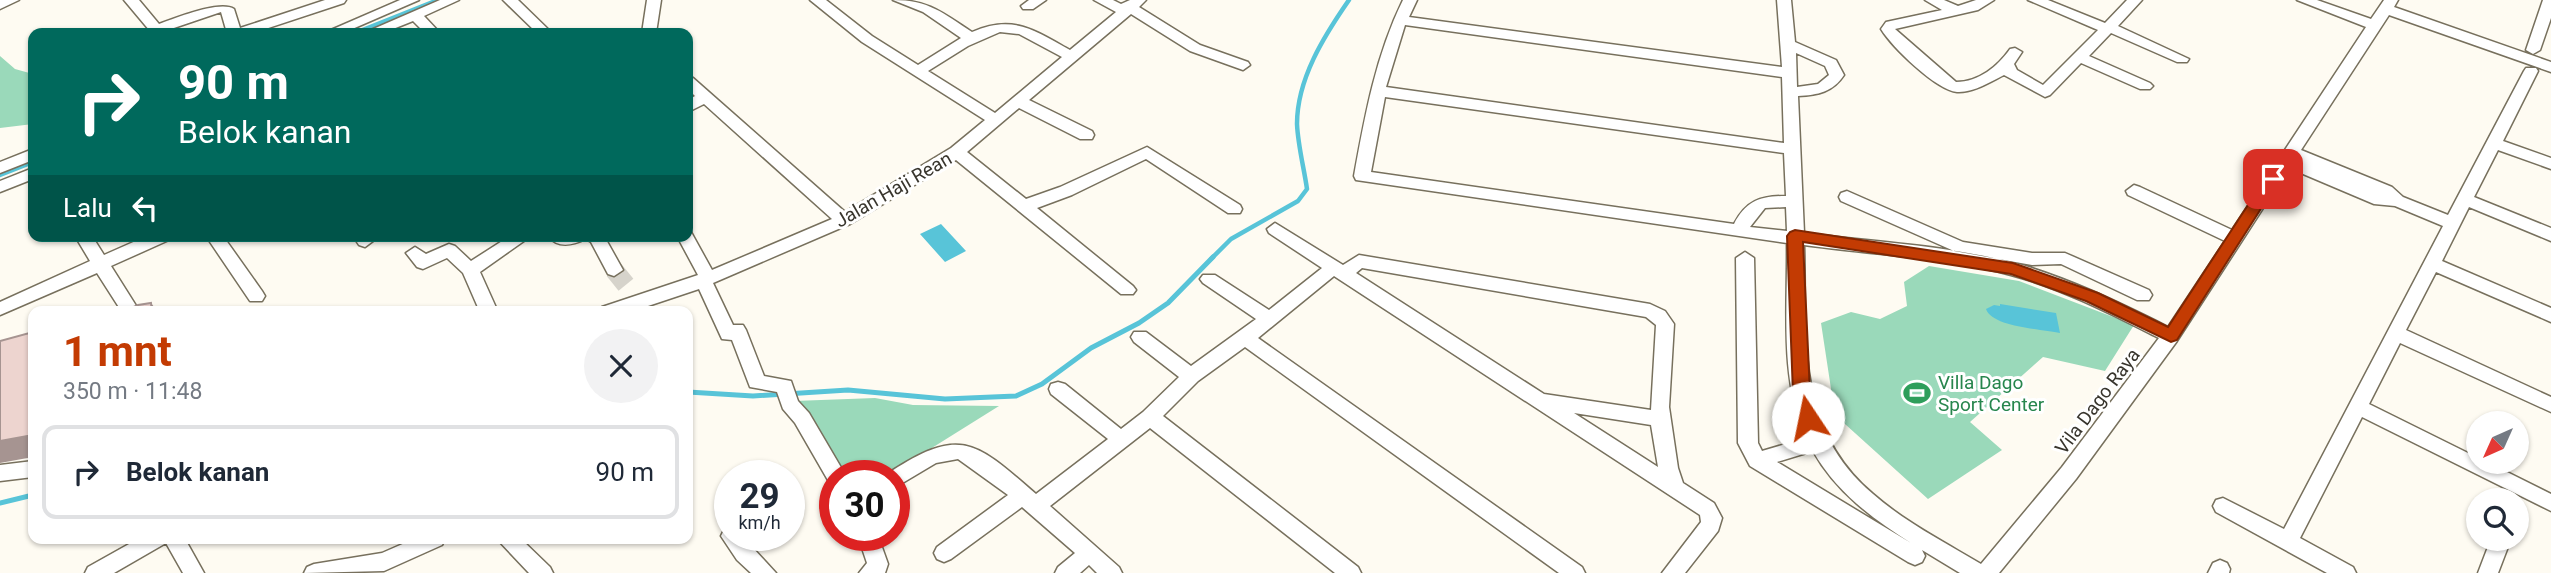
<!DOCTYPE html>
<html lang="id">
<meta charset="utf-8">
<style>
:root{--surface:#fff;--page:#f2f2f3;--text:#1f2937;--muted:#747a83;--line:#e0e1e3;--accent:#c33b03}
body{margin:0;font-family:Roboto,sans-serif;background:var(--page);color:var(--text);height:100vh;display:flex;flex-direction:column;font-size:26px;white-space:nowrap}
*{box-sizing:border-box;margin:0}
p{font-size:23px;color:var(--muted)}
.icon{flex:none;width:38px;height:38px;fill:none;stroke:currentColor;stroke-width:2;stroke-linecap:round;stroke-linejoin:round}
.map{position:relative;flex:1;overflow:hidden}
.side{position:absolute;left:28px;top:306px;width:665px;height:238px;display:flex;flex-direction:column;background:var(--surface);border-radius:14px;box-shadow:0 2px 5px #0004}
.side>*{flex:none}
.top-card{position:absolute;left:28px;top:28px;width:665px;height:214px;border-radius:14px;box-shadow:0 2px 5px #0004;background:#00695c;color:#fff;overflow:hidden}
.needle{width:46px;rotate:225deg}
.tools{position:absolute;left:2466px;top:411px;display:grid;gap:14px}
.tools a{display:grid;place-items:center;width:63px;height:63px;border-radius:50%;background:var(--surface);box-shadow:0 2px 5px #0004;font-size:35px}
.speed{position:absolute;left:714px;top:460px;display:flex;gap:14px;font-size:35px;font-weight:700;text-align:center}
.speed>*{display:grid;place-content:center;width:91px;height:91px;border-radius:50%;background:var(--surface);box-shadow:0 2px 5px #0004;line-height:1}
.speed small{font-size:18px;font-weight:400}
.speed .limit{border:10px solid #d22;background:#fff;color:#111}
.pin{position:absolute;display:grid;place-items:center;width:60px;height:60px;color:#fff;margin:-30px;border-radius:14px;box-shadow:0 4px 10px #0006}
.me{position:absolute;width:77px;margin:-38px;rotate:349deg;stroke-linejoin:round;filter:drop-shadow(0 0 5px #0008)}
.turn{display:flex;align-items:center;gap:24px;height:147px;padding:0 35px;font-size:32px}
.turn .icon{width:91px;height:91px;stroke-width:2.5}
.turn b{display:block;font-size:49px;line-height:60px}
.then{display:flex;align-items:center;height:66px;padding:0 35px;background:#0003;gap:14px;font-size:26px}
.round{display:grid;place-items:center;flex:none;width:74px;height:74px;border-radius:37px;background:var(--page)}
.summary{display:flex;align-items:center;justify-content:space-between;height:119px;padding:0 35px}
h1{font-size:42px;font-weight:700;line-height:52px;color:var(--accent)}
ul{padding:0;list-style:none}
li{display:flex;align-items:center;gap:21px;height:94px;margin:0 14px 10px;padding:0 21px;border:4px solid var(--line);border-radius:14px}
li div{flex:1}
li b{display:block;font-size:26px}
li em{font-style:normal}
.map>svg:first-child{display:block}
.green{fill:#9ad9ba}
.water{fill:#58c4d8}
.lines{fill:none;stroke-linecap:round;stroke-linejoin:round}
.stream-far1{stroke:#58c4d8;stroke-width:4.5}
.stream{stroke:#58c4d8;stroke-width:5}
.minor-tunnel{stroke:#d6d3cb;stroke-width:19;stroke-dasharray:19 10;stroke-linecap:butt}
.minor-casing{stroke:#77705d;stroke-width:3}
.minor{fill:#fff;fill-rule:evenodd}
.shaded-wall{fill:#a69491}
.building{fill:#edd4cf;stroke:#a69491;stroke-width:2}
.route{fill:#c33b03;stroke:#7f2602;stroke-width:2}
.labels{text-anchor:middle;stroke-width:6;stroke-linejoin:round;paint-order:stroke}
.street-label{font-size:19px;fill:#38352d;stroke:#fff}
.leisure-label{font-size:19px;fill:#27864d;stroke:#fff;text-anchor:start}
</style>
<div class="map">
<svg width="2551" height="573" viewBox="0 0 2551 573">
<rect width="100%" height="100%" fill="#fefbf2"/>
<path class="green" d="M0 56 15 69 33 74V124L0 128Z
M1929 266 2019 281 2134 325 2105 371 2043 357 1970 422 2002 450 1928 499 1835 415 1821 323 1851 312 1880 319 1907 306 1904 282Z
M875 398 913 405 999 406 887 476H842L794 401Z"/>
<path class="water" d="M941 224 966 251 945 262 920 234Z
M2000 304 2056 313 2060 333C2041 329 1992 327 1986 309L1994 305 2000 306Z"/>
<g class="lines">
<path class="stream-far1" d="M355 33 438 0
M0 175 33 162
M1211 259 1231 239 1298 201 1307 189C1304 168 1298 146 1297 124 1297 79 1324 36 1349 0"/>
<path class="stream" d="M688 392 753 396 848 390 945 399 1016 396 1042 384 1091 348 1139 323 1168 303 1213 257
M0 503 33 495"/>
<path class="minor-tunnel" d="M614 270 631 291"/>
<defs>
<path id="minor" d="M0 0H19L0 9Z
M124 0H139L159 24C176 18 220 0 234 9L240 28 325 0H346L344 3 253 33H227L221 12 165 31H150Z
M400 0H419L343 33H324Z
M440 0H459L424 16 440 33H425L413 21 383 33H364Z
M503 0H518L552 33H537Z
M647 0H661L656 33H642Z
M810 0H826L872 36 918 65 961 38 923 12 893 0C929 0 943 13 972 32 1013 14 1034 30 1070 50L1116 12 1094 0H1113L1121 4 1130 0H1146L1139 7 1200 45 1248 62 1250 65 1243 70 1190 51 1131 14 1029 100 1092 131 1094 135 1092 139H1080L1019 108 967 152 1026 199 1060 187 1147 147 1240 205 1242 209 1240 213H1228L1146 159 1072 195 1037 208 1133 286 1136 290 1133 294H1121L956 160 850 224 713 283 733 325H743L746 330 764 376 791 381 798 401 809 413 846 476H835V484L829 482 795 423 783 409 777 392 750 387 732 340 722 339 699 289 630 312H599L602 307 698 275 677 236H688V231L691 232 712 270 832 219 704 104 688 112V100L695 96 688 89V76L693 78 845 212 951 148 985 120 862 42ZM1000 32 1019 34 1062 57 995 113 928 71 968 46Z
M1029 0H1046L1033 9H1023L1021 6Z
M1403 0H1417L1409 17 1782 67 1777 0H1791L1795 42 1836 60 1844 75C1833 92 1818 95 1798 96L1804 233C1873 242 1947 245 2015 263 2068 278 2118 302 2168 327L2225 241 2128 195 2126 191 2134 185 2140 187 2232 230 2366 27 2297 0H2317L2371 19 2384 0H2398L2394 7 2551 62V72L2389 15 2301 150 2392 187 2403 197 2448 215 2524 71 2526 68H2536L2538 71 2503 141 2551 158V169L2498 150 2474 197 2551 228V241L2469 207 2442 261 2551 308V322L2436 272 2406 330 2551 397V412L2400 343 2369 404 2478 458V462H2487L2551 494V511L2362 417 2300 538 2353 567 2356 573H2327L2216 512 2213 506 2216 500 2223 498 2284 529 2443 226 2395 206 2374 204 2289 168 2177 341 2076 479 1999 573H1960L1922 550 1925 556 1922 562 1915 565 1908 562 1750 466 1738 443 1736 258 1745 252 1754 258 1758 443 1762 451 1806 438C1779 378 1788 307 1787 243L1356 180 1354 176C1365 115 1376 55 1403 0ZM1405 25 1782 77 1784 143 1386 87ZM1796 53 1825 66 1829 75 1818 84 1797 87ZM1385 97 1784 153 1786 196C1760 196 1746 201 1734 224L1371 172ZM1786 207 1787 231 1750 227 1765 208ZM1804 245C1869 254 1949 258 2011 275 2063 289 2111 314 2159 338L2062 467 1981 564C1944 542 1905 522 1873 494 1794 427 1807 338 1804 245ZM1813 451C1836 492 1873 519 1911 543L1777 462Z
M1925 0H1944L1958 6 1976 0H1994L1978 10 1895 29 1956 82C1979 82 1998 66 2010 49L2015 48 2022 52 2014 64 2017 70 2043 85 2098 30 2028 0H2048L2105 23 2127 0H2142L2118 26 2189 59 2187 62H2177L2111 33 2089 56 2150 83 2153 86 2150 89H2140L2081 63 2050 95 2045 97 2004 75C1990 82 1973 93 1957 92 1936 90 1892 47 1881 29L1886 22 1942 10Z
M2543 0H2551V18L2540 50 2533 54 2526 50Z
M33 149V160L0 173V162Z
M33 168V179L0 192V181Z
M1847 191 1963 242 2032 253H2065L2149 290 2152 295 2149 300H2137L2061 264 2032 265 1954 251 1841 201 1839 197 1841 193Z
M1275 223 1343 265 1359 255 1650 304 1665 311 1674 324 1669 407 1678 468 1683 483 1714 503 1722 518 1718 531 1685 573H1662L1701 522 1700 515 1334 276 1258 338 1582 567 1585 573H1559L1245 347 1198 381 1163 416 1358 567 1361 573H1335L1150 428 1050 506 1119 567 1122 573H1097L1089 565 1080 573H1055L1058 567 1075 553 1022 507 951 559 944 562 937 559 934 553 937 547 1008 495 958 459 936 463 894 488V476L887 474C960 426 974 440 1036 494L1108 439 1051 394 1049 389 1051 384 1058 382 1065 384 1121 429 1143 412 1179 377 1134 342 1131 337 1134 332H1146L1191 366 1256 319 1203 283 1200 279 1203 275H1215L1269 310 1322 268 1269 233 1267 229ZM1362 268 1646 317 1656 325 1651 410 1544 394 1356 273ZM1574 413 1651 425 1658 467Z
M75 236H92L104 255 147 236H171L169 240 111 266 140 312H122L97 273 0 315V302L90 261Z
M206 236H223L262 291 265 296 262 301H250Z
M353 236H371L373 241 365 247 359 245Z
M510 236H531L480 272 498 312H480L463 273 447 258 423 269 417 267 406 253 415 247 426 254 449 244 455 246 471 261Z
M548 236H604L623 270 614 276 608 274 591 242 586 239C573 245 558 249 548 236Z
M33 461V477L0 481V465Z
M730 528V536H742L776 573H751L737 560 721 536 724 530Z
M858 536H878L888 564 885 573H859L867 563Z
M138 539H185L204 573H183L166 543 114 573H85L88 567Z
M414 539H445L442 545 384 571 304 573 307 567 314 564 382 553Z
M497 539H521L550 567 553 573H529Z
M2491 539H2511L2498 573H2478Z
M2220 560 2227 563 2230 569 2229 573H2208L2213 563Z"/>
</defs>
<use href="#minor" class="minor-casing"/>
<use href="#minor" class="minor"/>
</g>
<path class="shaded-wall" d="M151 303 158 312H152Z
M33 435V457L0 463V441Z"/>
<path class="building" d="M151 303 152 312H123L138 305Z
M33 332V435L0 441V341Z"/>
<path class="route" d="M2273 174 2280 179 2177 340 2171 342 2086 301 2011 274 1803 242 1810 393 1816 418 1814 423H1802L1793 393 1787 236 1790 232 1795 230 2013 263 2098 293 2168 327 2267 176Z"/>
<defs>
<symbol id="stadium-bare" viewBox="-9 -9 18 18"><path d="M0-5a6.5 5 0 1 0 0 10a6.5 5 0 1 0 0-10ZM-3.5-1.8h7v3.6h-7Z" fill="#2e9e5b" stroke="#fff" stroke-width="2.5" paint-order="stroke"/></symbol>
</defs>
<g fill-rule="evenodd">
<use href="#stadium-bare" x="1898" y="374" width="38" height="38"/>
</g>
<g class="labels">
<g class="street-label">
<text transform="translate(893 189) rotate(-30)" y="7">Jalan Haji Rean</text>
<text transform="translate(2097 401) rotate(-53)" y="7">Vila Dago Raya</text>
</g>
<g class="leisure-label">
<text x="1938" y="389">Villa Dago<tspan x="1938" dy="22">Sport Center</tspan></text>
</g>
</g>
</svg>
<div class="tools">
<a><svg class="needle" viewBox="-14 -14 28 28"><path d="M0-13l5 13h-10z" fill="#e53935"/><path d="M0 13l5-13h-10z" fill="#747a83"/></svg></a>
<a><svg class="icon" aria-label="search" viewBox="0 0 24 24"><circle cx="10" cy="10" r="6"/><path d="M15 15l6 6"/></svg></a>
</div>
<div class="speed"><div>29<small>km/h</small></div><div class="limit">30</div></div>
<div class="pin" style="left:2273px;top:179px;background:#d93025"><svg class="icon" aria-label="arrive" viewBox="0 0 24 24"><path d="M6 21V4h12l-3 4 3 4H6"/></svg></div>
<svg class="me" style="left:1808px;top:418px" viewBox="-20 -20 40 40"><circle r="19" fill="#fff"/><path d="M0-13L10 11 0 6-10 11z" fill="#c33b03"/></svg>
<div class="top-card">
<div class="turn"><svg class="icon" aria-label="right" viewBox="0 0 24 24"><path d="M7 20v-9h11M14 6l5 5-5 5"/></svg><div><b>90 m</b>Belok kanan</div></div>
<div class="then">Lalu<svg class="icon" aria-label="left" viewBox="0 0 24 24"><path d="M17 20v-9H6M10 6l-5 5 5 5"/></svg></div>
</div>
<section class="side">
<div class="summary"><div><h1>1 mnt</h1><p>350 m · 11:48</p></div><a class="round"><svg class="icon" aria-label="close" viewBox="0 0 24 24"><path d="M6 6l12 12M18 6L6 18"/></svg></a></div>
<ul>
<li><svg class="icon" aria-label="right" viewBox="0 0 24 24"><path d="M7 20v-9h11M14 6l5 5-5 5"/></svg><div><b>Belok kanan</b></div><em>90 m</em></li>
</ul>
</section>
</div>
